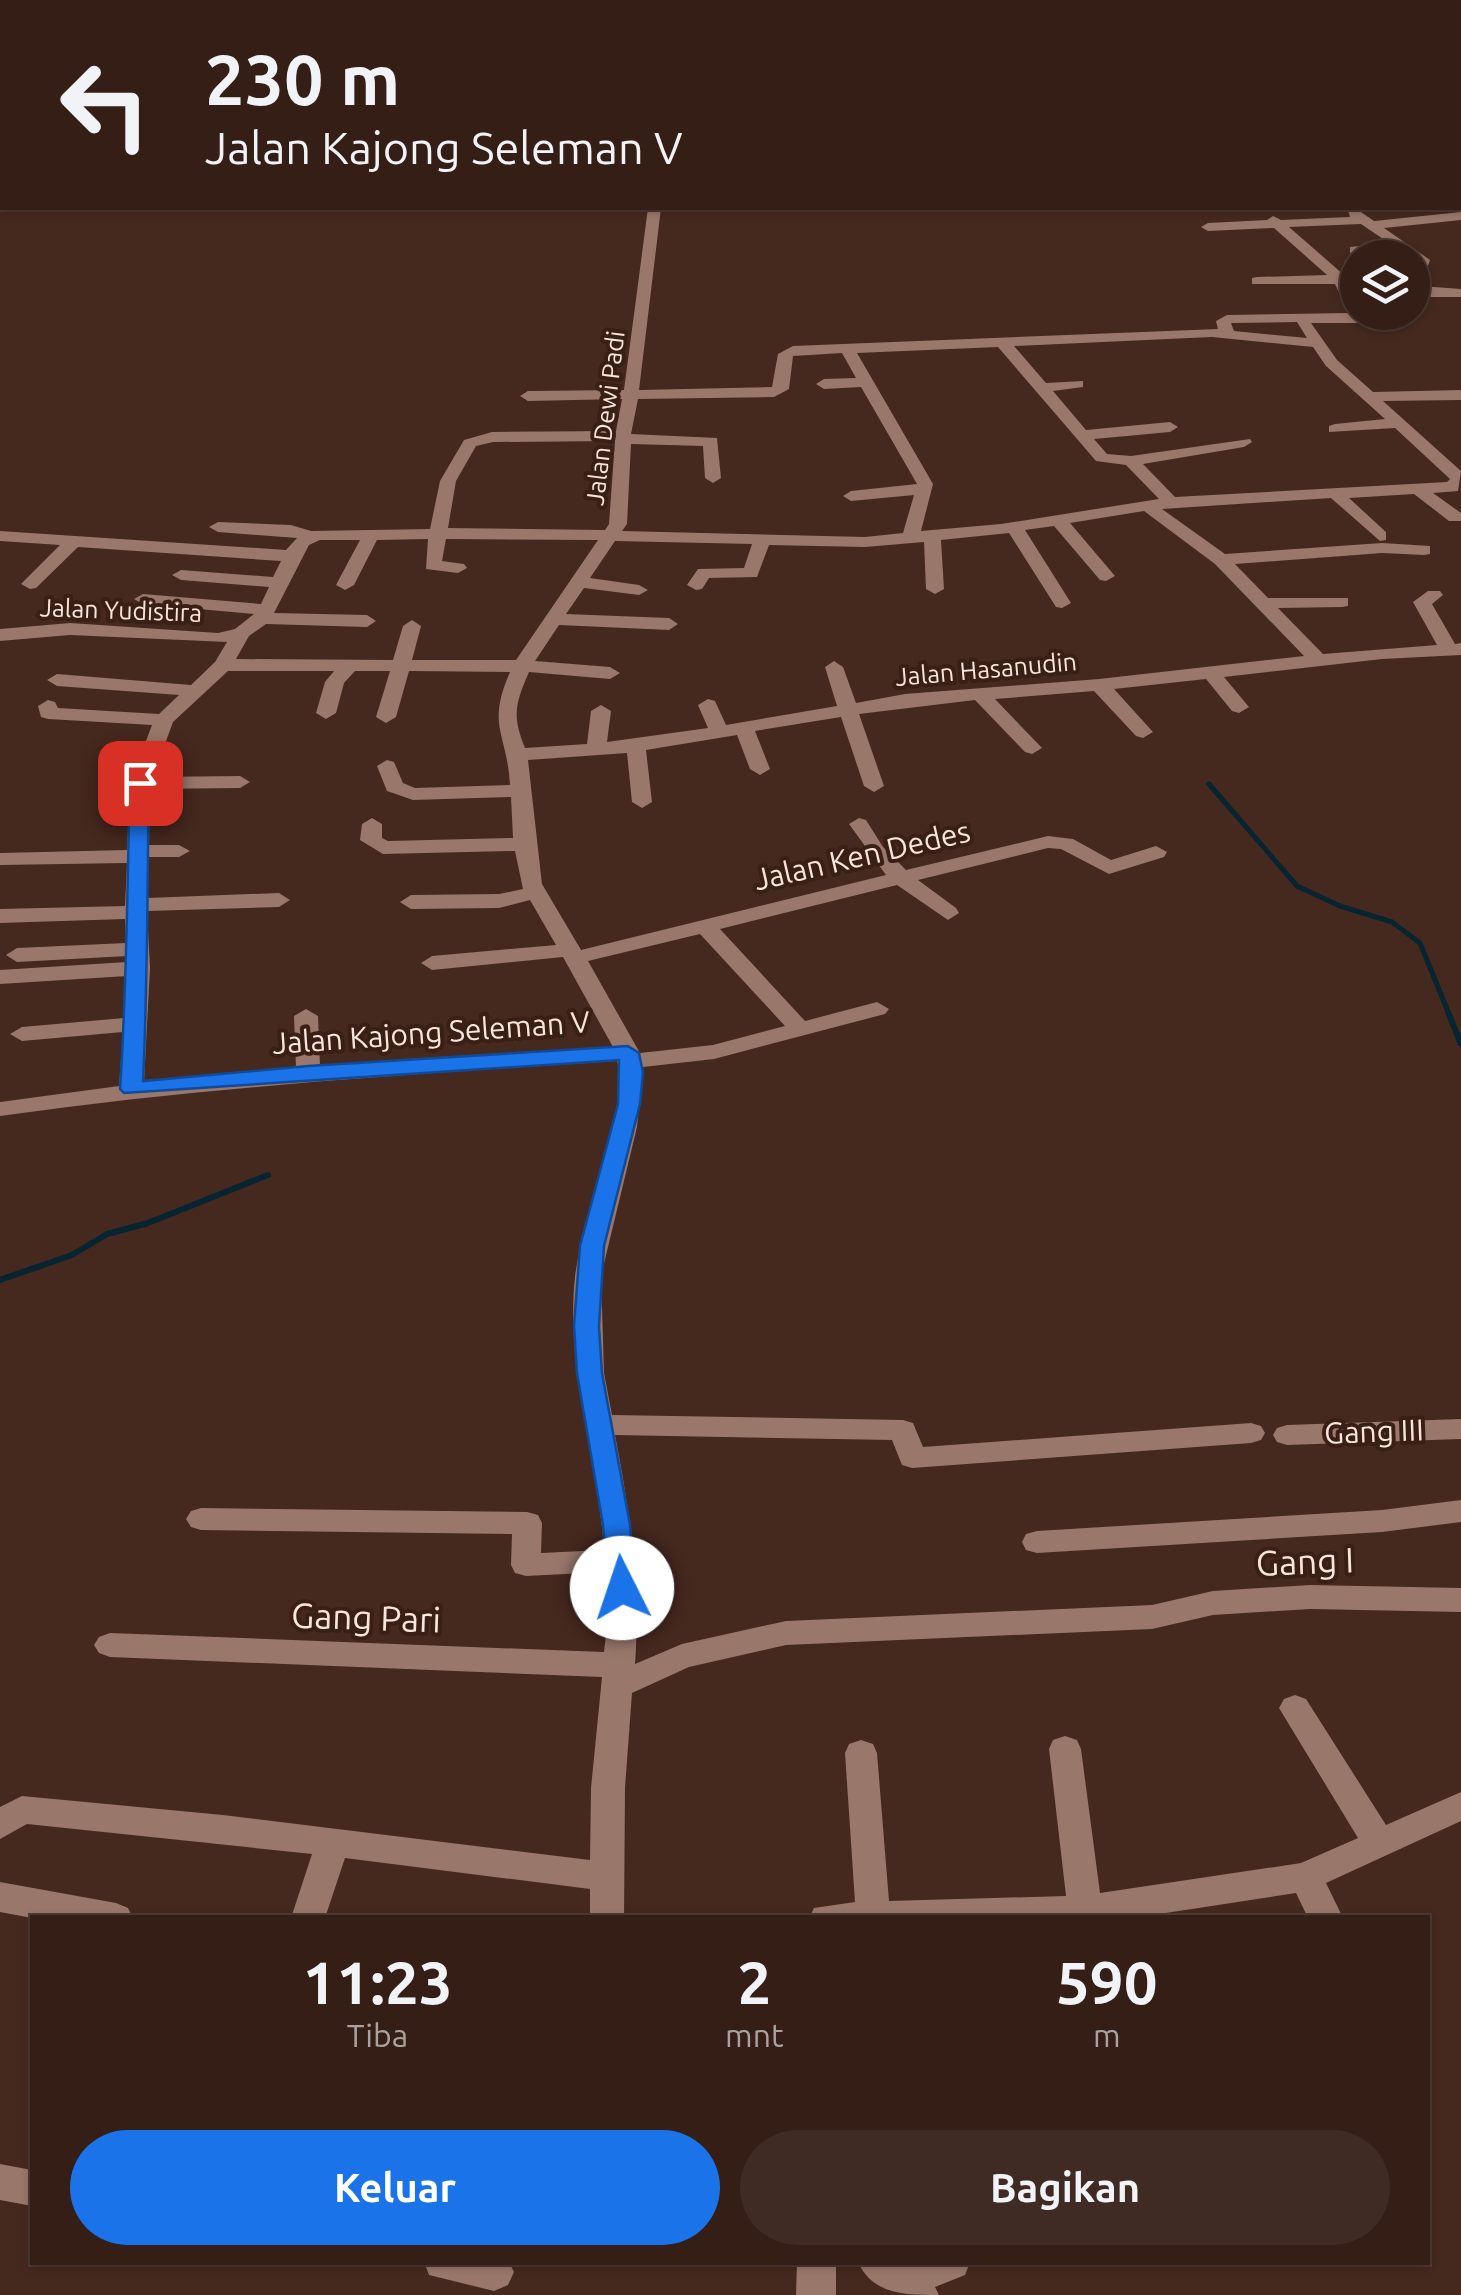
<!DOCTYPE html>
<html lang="id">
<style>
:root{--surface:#341e16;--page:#3f2b23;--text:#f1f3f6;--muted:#a9a2a1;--line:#4e3c35;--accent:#1a73e8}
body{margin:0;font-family:Ubuntu,sans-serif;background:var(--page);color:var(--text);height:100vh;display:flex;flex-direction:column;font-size:38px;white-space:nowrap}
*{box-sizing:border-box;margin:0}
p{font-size:32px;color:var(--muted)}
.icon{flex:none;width:55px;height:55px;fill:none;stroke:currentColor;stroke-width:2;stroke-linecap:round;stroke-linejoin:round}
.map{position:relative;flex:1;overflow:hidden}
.side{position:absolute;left:30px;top:1915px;width:1400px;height:350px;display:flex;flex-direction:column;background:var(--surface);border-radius:0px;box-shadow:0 2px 8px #0004,0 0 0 2px var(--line)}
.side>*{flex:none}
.hud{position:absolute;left:0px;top:0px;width:1462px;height:210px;box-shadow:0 2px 8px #0004,0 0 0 2px var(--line);background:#341e16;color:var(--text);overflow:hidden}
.tools{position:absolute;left:1340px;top:240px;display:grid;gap:20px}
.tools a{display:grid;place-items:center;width:90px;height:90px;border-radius:50%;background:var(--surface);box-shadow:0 2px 8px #0004,0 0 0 2px var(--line);font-size:50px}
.pin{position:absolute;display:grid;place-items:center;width:85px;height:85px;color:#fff;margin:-42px;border-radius:20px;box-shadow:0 5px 15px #0006}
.me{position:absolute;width:110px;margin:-55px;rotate:356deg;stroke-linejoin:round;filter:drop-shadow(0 0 8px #0008)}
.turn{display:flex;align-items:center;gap:35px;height:210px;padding:0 40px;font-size:45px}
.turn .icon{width:130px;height:130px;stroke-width:2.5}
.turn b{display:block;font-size:70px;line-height:85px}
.eta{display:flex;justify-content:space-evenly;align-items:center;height:170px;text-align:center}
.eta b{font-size:60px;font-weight:700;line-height:70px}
.action{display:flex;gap:20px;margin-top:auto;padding:20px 40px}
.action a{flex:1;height:115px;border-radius:60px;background:var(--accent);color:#fff;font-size:40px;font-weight:700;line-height:115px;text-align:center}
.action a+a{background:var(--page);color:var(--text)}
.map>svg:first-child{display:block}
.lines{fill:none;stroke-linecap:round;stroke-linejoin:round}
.stream-far1{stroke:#062531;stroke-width:5}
.stream{stroke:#062531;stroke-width:6}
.minor{fill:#99776b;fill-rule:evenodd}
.route{fill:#1a73e8;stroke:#114b97;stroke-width:2.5}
.labels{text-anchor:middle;stroke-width:8;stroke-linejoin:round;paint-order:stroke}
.far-street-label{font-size:25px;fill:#f8e5de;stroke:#3a1f14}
.street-label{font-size:30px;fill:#f8e5de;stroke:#3a1f14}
.near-street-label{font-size:35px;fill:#f8e5de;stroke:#3a1f14}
</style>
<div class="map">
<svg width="1461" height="2295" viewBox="0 0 1461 2295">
<rect width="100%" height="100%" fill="#45281e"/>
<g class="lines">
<path class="stream-far1" d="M1209 784 1297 886 1340 906 1392 922 1420 943 1449 1014"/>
<path class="stream" d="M1448 1012 1461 1044
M0 1280 72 1255 107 1234 148 1223 268 1175"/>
<path class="minor" d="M498 0H509L510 2H499Z
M675 0H685V2H675Z
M889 0H899V2H889Z
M976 0H1047L1045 2Z
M1100 0H1111L1112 2H1101Z
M1212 0H1224L1225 2H1214Z
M1289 0H1300L1301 2H1290Z
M2 169V178L0 179V170Z
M648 208H661L639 390 772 387 778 354 793 346 1218 329 1216 321 1227 315 1411 312 1385 323H1311L1337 360 1373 392 1461 390V400L1383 401 1461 471 1458 491 1433 493 1461 513V521H1449L1414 494 1349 498 1386 532V540L1380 541 1331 498 1162 509 1225 554 1382 543 1430 546V554L1424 555 1382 553 1235 564 1268 598H1348V606L1342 607 1278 608 1323 654 1437 645 1413 602 1428 591H1440L1443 595 1432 604 1455 644 1461 643V655L1382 659 1224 677 1249 707 1239 713 1232 711 1206 679 1114 689 1153 732 1143 738 1136 736 1094 691 995 699 1042 748 1032 754 1025 752 975 700 859 714 884 786 874 792 864 786 841 717 755 731 770 769 760 775 750 769 737 735 646 750 652 802 642 808 632 802 627 753 528 760 542 884 581 950 886 875 849 824 859 818 866 820 883 847 906 870 1048 836 1073 839 1111 860 1156 846 1167 852 1164 857 1109 874 1061 849 1048 848 918 880 956 908 959 913 948 920 897 885 720 929 805 1021 877 1002 889 1009 885 1014 714 1059 643 1067 637 1127 601 1276 604 1373 612 1415 903 1420 913 1423 923 1447 1251 1423 1261 1426 1265 1433 1261 1440 1251 1443 912 1468 902 1465 892 1440 615 1435C630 1513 641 1585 635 1664L682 1644 786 1621 1152 1605 1213 1591 1310 1585 1461 1588V1612L1310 1609 1213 1615 1152 1629 786 1645 689 1667 632 1693 625 1788 624 1918H590V1889L345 1858 325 1918H291L312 1854 27 1824 0 1839V1807L22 1796 223 1815 590 1860 591 1788 602 1677 110 1657 99 1653 94 1645 99 1637 110 1633 604 1652 608 1616 605 1572 526 1576 515 1573 511 1565 512 1534 201 1530 191 1527 186 1519 191 1511 201 1508 527 1512 538 1515 542 1523 541 1553 604 1550C598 1458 565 1369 575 1277 581 1221 632 1110 617 1061 411 1074 205 1087 0 1116V1102L119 1086 123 1032 22 1041 10 1034 22 1027 124 1018 127 976 0 984V970L127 962V956L17 962 6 955 17 948 126 943 125 919 0 923V909L125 906 127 863 0 865V853L127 850 130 783 152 725 48 719 41 717 38 706 48 700 55 702 58 708 159 714 179 695 57 686 47 680 57 674 191 685 215 662 227 642 70 635 0 641V629L70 623 218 633 235 629 254 614 143 604 134 599 143 594 261 604 269 587 181 580 172 575 181 570 273 577 281 561 78 547 36 588 30 589 21 584 60 545 0 541V531L286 550 297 538 218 532 209 527 218 522 291 525 311 531 430 529 440 481 464 440 492 432 616 431 622 399 528 401 520 396 528 391 624 390ZM1297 322 1307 338 1234 331 1231 323ZM1212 337 1313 347 1326 366 1385 419 1335 424 1329 426V432L1395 428 1450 479 1447 482 1175 497 1143 464 1244 447 1252 442 1250 439 1131 456 1107 454 1094 439 1170 432 1178 427 1170 422 1086 430 1053 391 1083 387V381L1046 383 1014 346ZM998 347 1096 461 1126 465 1159 499 1001 524 921 531 933 484 857 353ZM842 353 856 378 824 379 816 384 824 389 861 387 917 484 851 491 843 496 851 501 914 495 903 533 865 537 622 531 627 524 631 444 703 446 705 478 713 483 721 478 717 438 631 434 638 399 774 397 789 389 793 356ZM615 441 609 524 605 530 448 528 456 481 476 446 493 442ZM1144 511 1215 564 1304 656 1099 679 905 694 856 703 843 667 834 661 825 667 837 706 726 725 715 701 708 699 698 705 708 728 607 742 611 711 601 705 591 711 587 744 525 748C512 716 515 704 529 672L610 679 620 673 610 667 535 661 559 625 669 630 678 624 669 618 566 614 584 588 639 595 648 590 639 585 590 578 615 541 752 544 744 568 698 569 687 585 696 590 702 589 709 578 757 577 769 545 865 547 924 542 926 589 935 594 944 589 941 540 1009 533 1056 607 1062 608 1071 603 1025 530 1054 526 1100 580 1106 581 1115 576 1070 523ZM428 539 426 569 458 573 467 568 464 564 442 561 446 539 598 540 516 660H412L421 626 412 620 403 626 393 660 236 659 249 636 266 624 367 627 376 621 367 615 274 613 309 545 320 540H360L336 585 345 590 354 585 377 540ZM228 671H334L325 682 316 713 326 719 336 713 344 683 355 671H390L376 717 386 723 396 717 409 671 510 672C486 727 507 732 510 785L415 788 403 783 394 762 387 760 377 766 387 791 413 800 511 797 513 838 388 841 382 838V824L372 818 362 824 360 840 383 854 515 851 523 889 499 894 411 895 400 902 411 909 499 908 530 900 556 945 432 956 421 963 432 970 563 957 613 1047 320 1066 318 1016 306 1009 294 1016 296 1068 144 1083 150 968 147 911 279 907 290 900 279 893 147 898 148 857H179L190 851 179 845H149L150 789 240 788 250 782 240 776 153 777 173 722ZM700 934 785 1026 713 1045 640 1053 588 961Z
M1348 210H1358L1374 221 1461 212V220L1384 228 1430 260 1421 286 1461 289V297H1412L1416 261 1400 251 1350 253V247L1389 243 1361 224 1289 227 1344 275 1353 276 1355 279 1349 283 1358 304 1351 307 1344 303 1335 284H1252V278L1257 277 1327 275 1274 228 1208 231 1201 227 1208 223 1267 220 1273 216 1281 220 1350 217Z
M1461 1419V1439L1287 1445 1277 1442 1273 1435 1277 1428 1287 1425Z
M1461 1500V1522L1382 1532 1037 1553 1026 1550 1022 1542 1026 1534 1037 1531 1382 1510Z
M1295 1695 1306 1699 1386 1825 1461 1792V1821L1326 1883 1343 1918H1308L1296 1893 1133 1918H809L814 1908 855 1902 845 1753 849 1744 861 1740 873 1744 877 1753 889 1901 1066 1896 1049 1749 1053 1740 1065 1736 1077 1740 1081 1749 1100 1893 1301 1863 1358 1838 1279 1708 1284 1699Z
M0 1882 116 1903 128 1908 133 1918H32L0 1912Z
M0 2164 32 2170V2206L0 2200Z
M424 2262H509L514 2272 508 2285 494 2291 429 2275Z
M797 2262H836V2295H796Z
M858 2262H970L965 2275 935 2287 939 2295C905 2295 873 2295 858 2262Z"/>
</g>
<path class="route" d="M140 777 149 783C147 882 148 981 143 1081L308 1066 628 1046 639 1053 643 1073 640 1104 604 1246 599 1326 602 1373 630 1525 636 1588 632 1595 622 1598 612 1595 608 1588 603 1525 577 1373 574 1326 580 1246 618 1104 619 1060 124 1093 120 1089C127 987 127 885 130 783Z"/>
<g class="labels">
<g class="far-street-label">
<text transform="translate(605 418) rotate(-83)" y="9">Jalan Dewi Padi</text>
<text transform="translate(121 610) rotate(2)" y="9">Jalan Yudistira</text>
<text transform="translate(986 669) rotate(-5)" y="9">Jalan Hasanudin</text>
</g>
<g class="street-label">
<text transform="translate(862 856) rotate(-13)" y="10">Jalan Ken Dedes</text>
<text transform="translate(431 1033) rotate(-4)" y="10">Jalan Kajong Seleman V</text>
<text transform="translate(1374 1432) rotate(-2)" y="10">Gang III</text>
</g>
<g class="near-street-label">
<text transform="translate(1305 1562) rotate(-2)" y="12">Gang I</text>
<text transform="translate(366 1618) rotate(2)" y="12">Gang Pari</text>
</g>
</g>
</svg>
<div class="tools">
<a><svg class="icon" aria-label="layers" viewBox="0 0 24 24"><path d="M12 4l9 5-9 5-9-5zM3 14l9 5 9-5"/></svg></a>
</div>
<div class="pin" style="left:140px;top:783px;background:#d93025"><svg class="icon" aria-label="arrive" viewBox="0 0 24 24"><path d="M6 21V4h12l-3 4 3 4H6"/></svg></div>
<svg class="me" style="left:622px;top:1588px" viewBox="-20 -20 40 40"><circle r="19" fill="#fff"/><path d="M0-13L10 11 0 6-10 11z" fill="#1a73e8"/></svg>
<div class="hud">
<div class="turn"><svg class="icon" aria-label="left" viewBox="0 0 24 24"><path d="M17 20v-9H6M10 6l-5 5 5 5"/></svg><div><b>230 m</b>Jalan Kajong Seleman V</div></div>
</div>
<section class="side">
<div class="eta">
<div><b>11:23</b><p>Tiba</p></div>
<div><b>2</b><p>mnt</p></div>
<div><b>590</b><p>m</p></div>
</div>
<div class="action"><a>Keluar</a><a>Bagikan</a></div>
</section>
</div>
